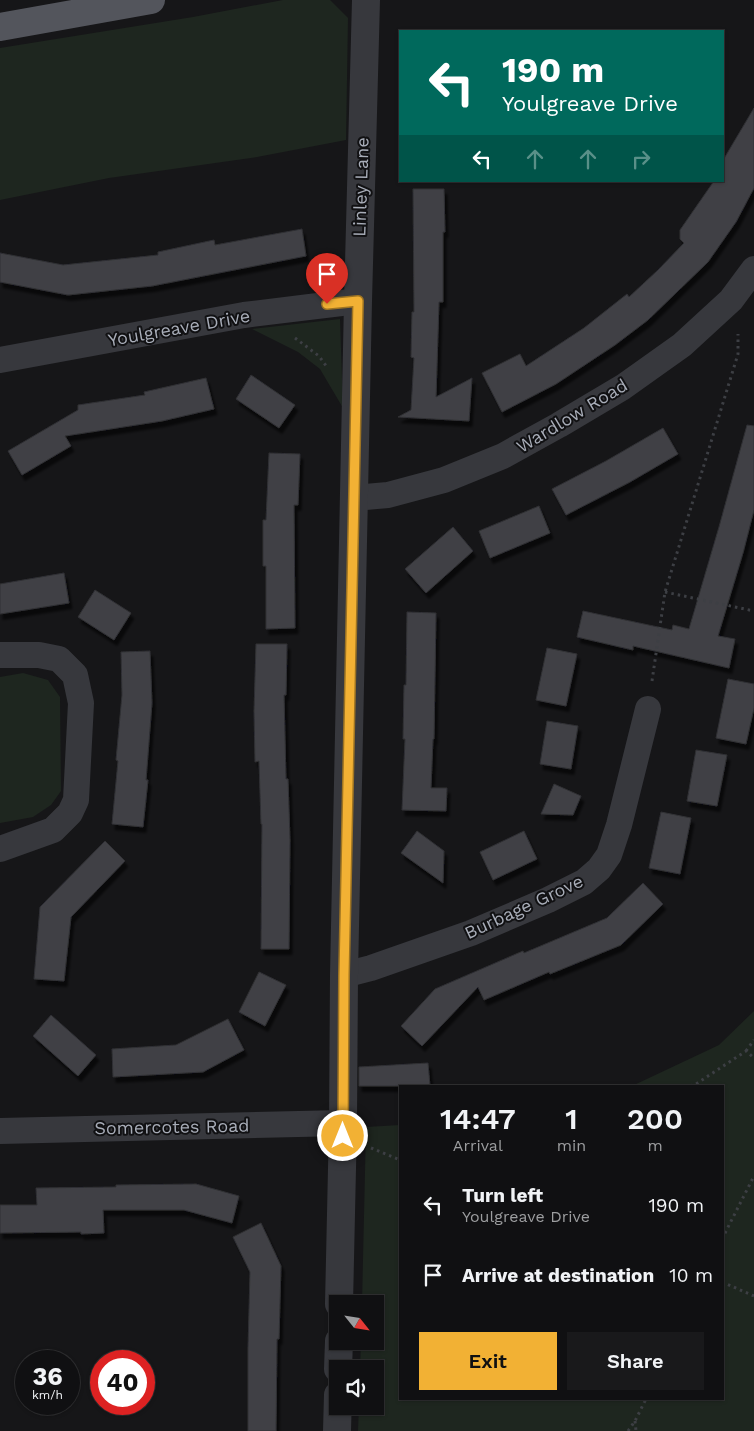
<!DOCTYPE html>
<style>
:root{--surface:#101012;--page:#19191b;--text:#f1f3f6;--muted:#9c9d9f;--line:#303032;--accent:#f2b134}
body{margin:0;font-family:"Work Sans",sans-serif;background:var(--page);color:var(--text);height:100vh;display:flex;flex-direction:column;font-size:19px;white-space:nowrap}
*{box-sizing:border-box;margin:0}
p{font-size:16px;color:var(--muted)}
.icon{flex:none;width:28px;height:28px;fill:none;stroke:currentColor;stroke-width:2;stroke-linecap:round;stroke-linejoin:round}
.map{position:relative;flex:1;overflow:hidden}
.drawer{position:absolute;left:399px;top:1085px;width:325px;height:315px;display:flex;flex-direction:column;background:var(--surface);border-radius:0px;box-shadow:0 1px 4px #0004,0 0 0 1px var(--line)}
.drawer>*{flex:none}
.top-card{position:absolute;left:399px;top:30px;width:325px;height:152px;border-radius:0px;box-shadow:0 1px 4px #0004,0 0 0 1px var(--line);background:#00695c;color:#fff;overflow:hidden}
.needle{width:32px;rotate:120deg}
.controls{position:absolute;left:329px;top:1295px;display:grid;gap:10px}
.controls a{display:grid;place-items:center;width:55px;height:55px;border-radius:0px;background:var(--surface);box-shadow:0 1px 4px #0004,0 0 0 1px var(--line);font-size:25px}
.speed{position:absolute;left:15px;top:1350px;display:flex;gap:10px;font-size:25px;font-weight:700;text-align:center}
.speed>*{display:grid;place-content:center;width:65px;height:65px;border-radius:50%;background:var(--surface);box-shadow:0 1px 4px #0004,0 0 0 1px var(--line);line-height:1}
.speed small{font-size:12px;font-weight:400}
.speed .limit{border:8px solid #d22;background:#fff;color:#111}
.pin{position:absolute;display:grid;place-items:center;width:42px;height:42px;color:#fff;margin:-51px -21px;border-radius:50% 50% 50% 0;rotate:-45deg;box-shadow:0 0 5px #0007}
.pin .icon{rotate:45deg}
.me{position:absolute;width:55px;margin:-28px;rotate:0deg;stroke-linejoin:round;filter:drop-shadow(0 0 4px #0008)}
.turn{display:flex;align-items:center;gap:18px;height:105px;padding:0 20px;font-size:22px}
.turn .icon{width:65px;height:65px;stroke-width:2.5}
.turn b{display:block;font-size:35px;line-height:42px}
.lanes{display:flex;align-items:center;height:48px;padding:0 20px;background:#0003;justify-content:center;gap:25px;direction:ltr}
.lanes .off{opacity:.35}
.eta{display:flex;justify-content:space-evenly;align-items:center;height:85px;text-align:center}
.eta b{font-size:30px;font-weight:600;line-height:35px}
.cta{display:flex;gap:10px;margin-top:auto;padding:10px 20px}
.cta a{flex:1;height:58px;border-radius:0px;background:var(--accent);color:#111;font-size:20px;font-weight:600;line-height:58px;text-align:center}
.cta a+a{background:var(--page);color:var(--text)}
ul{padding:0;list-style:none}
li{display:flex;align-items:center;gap:15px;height:70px;padding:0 20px}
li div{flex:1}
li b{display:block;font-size:19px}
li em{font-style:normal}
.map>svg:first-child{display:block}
.green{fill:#1e261f}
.building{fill:#404145;stroke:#303034;filter:url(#shadow)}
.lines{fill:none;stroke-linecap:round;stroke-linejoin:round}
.path{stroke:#3d3f44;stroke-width:3;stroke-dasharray:2.5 4;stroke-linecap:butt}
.minor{stroke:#37383d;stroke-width:26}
.tertiary{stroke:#37383d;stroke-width:28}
.primary{stroke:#53555c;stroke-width:28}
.route-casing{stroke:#9d7322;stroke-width:12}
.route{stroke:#f2b134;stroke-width:9}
.labels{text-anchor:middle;stroke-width:4;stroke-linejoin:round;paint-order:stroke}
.street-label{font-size:18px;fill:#a8adb8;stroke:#111113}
</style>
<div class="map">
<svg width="754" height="1431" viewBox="0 0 754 1431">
<defs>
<filter id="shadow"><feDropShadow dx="3" dy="5.5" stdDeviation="1" flood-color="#0009"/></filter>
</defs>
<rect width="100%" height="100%" fill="#161618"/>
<path class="green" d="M283 0H330L348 18 346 140 257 157 109 178 0 200V48L193 17Z
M340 319 343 408 320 369 298 352 252 329Z
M23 673 48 680 60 697 61 791 51 805 33 817 0 823V677Z
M754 1011V1431H358L359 1406H375V1369H360L361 1341H375V1304H362L366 1127 400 1125V1399H722V1086H632L719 1045Z"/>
<path class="building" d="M754 108V188L736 222 708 262 648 320 615 345 556 384 502 412 482 373 520 354 526 366 584 328 627 294 629 297 658 270 684 243 680 239V230L714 181H722V162Z
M413 189H444L445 232H443V302H439L436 397 472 378 469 421 398 417 411 410 414 358 411 357 412 312H414Z
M302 229 306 256 152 286 68 295 0 282V253L63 265 158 255V252L214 240 215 245Z
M251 375 295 405 279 428 236 399Z
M206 378 214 409 162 421 65 436 71 446 22 475 8 451 78 410V405L145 395 144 392Z
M747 425 754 426V510L743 553 718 636 735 639 729 668 633 646V650L577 637 583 611 672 630 673 625 689 629 719 527Z
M663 428 678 454 630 482 566 515 552 489 606 461Z
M269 453 300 454 298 505H294L295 628 266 629V566H263V520H266Z
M539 506 550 533 490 558 479 531Z
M453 527 473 551 426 593 405 569Z
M64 573 69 603 0 614V584Z
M95 590 131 613 114 640 78 617Z
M407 612 436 613 434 739H433L431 788H447L446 811 402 810 405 739H403L404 685H406Z
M256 644H287L286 695H284L286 779H288L290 840 289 949H261L262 824H261L259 761 255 762 254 711Z
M547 648 577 654 566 706 536 700Z
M150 651 152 703 146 780H148L143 827 112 824 118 761 116 760 122 695 121 652Z
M728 679 754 684V708L746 744 716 738Z
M547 721 578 726 571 769 540 764Z
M696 750 727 755 717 806 687 801Z
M554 784 581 796 573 815 541 814Z
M661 812 691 818 680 874 649 868Z
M417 831 444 851 443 883 401 853Z
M524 831 537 859 493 880 480 852Z
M105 841 125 861 71 917 64 981 34 979 40 907Z
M643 883 663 904 621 945 550 974 549 972 484 1000 478 987 422 1046 401 1026 435 989 523 951 524 953 607 918Z
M259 972 286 985 265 1026 239 1012Z
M51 1015 96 1055 78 1076 33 1036Z
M228 1019 244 1050 203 1072 113 1077 112 1049 176 1045Z
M428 1063 430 1086H359V1067Z
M196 1184 239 1196 232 1223 184 1210H103L104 1233 81 1234V1232L0 1233V1205H37L36 1188 116 1187V1185Z
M261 1223 281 1266 279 1339H277L276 1431H248V1348L250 1272 233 1237Z"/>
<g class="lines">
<path class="path" d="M295 338 319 356 327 367
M665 592 754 611
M652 681 665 592 738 354V334
M746 1051 754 1040
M690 1086 696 1084 746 1051 754 1058
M371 1148 400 1160
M722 1239 754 1176
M722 1282 754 1296
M635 1421 636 1431
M628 1431 635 1421 646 1399"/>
<path class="minor" d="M0 360 244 315 358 301
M354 498 388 495 444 480 503 456 559 425 623 387 682 345 731 300 754 269
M0 655H39L59 659 75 675 81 703 76 800 70 813 53 830 0 849
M344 975 371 968 471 933 548 900 584 882 599 869 609 855 619 825 648 709
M0 1131 343 1123"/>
<path class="tertiary" d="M339 1304 343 1123 344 975 358 301 366 0
M338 1369 339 1341
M337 1431 338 1395"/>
<path class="primary" d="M0 27 151 0"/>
</g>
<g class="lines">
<defs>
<path id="route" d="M327 304 358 301 344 975 343 1136"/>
</defs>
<use href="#route" class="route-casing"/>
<use href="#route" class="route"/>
</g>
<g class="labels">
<g class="street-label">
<text transform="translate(361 187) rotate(-88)" y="6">Linley Lane</text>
<text transform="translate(179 328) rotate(-10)" y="6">Youlgreave Drive</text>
<text transform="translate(572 416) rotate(-31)" y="6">Wardlow Road</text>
<text transform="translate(524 907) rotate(-25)" y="6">Burbage Grove</text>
<text transform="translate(172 1127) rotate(-1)" y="6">Somercotes Road</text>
</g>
</g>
</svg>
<div class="controls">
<a><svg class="needle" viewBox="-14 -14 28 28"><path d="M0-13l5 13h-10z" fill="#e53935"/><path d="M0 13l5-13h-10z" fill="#9c9d9f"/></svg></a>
<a><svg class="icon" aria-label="sound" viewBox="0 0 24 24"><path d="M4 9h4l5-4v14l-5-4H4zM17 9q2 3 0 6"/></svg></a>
</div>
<div class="speed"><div>36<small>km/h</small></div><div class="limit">40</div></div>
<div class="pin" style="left:327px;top:304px;background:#d93025"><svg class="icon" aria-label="arrive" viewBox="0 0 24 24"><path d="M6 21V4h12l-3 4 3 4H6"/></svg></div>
<svg class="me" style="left:343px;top:1136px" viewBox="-20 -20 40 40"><circle r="17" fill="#f2b134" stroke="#fff" stroke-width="3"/><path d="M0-11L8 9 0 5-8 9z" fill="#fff"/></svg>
<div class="top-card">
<div class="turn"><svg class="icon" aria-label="left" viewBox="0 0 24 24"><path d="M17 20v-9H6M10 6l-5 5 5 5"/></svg><div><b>190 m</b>Youlgreave Drive</div></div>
<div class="lanes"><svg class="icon" aria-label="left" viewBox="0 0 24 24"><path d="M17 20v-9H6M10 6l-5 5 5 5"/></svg><svg class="icon off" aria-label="ahead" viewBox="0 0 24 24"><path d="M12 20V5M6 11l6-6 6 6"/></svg><svg class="icon off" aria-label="ahead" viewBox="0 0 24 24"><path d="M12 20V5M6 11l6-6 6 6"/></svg><svg class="icon off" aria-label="right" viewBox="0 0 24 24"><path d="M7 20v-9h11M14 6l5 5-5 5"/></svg></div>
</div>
<section class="drawer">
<div class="eta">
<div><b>14:47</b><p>Arrival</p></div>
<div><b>1</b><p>min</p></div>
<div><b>200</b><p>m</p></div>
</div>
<ul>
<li><svg class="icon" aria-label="left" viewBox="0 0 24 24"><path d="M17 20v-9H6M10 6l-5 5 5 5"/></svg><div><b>Turn left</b><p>Youlgreave Drive</p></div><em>190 m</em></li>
<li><svg class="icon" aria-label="arrive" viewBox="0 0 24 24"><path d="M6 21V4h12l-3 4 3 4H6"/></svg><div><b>Arrive at destination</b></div><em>10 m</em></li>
</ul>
<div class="cta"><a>Exit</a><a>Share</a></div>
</section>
</div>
